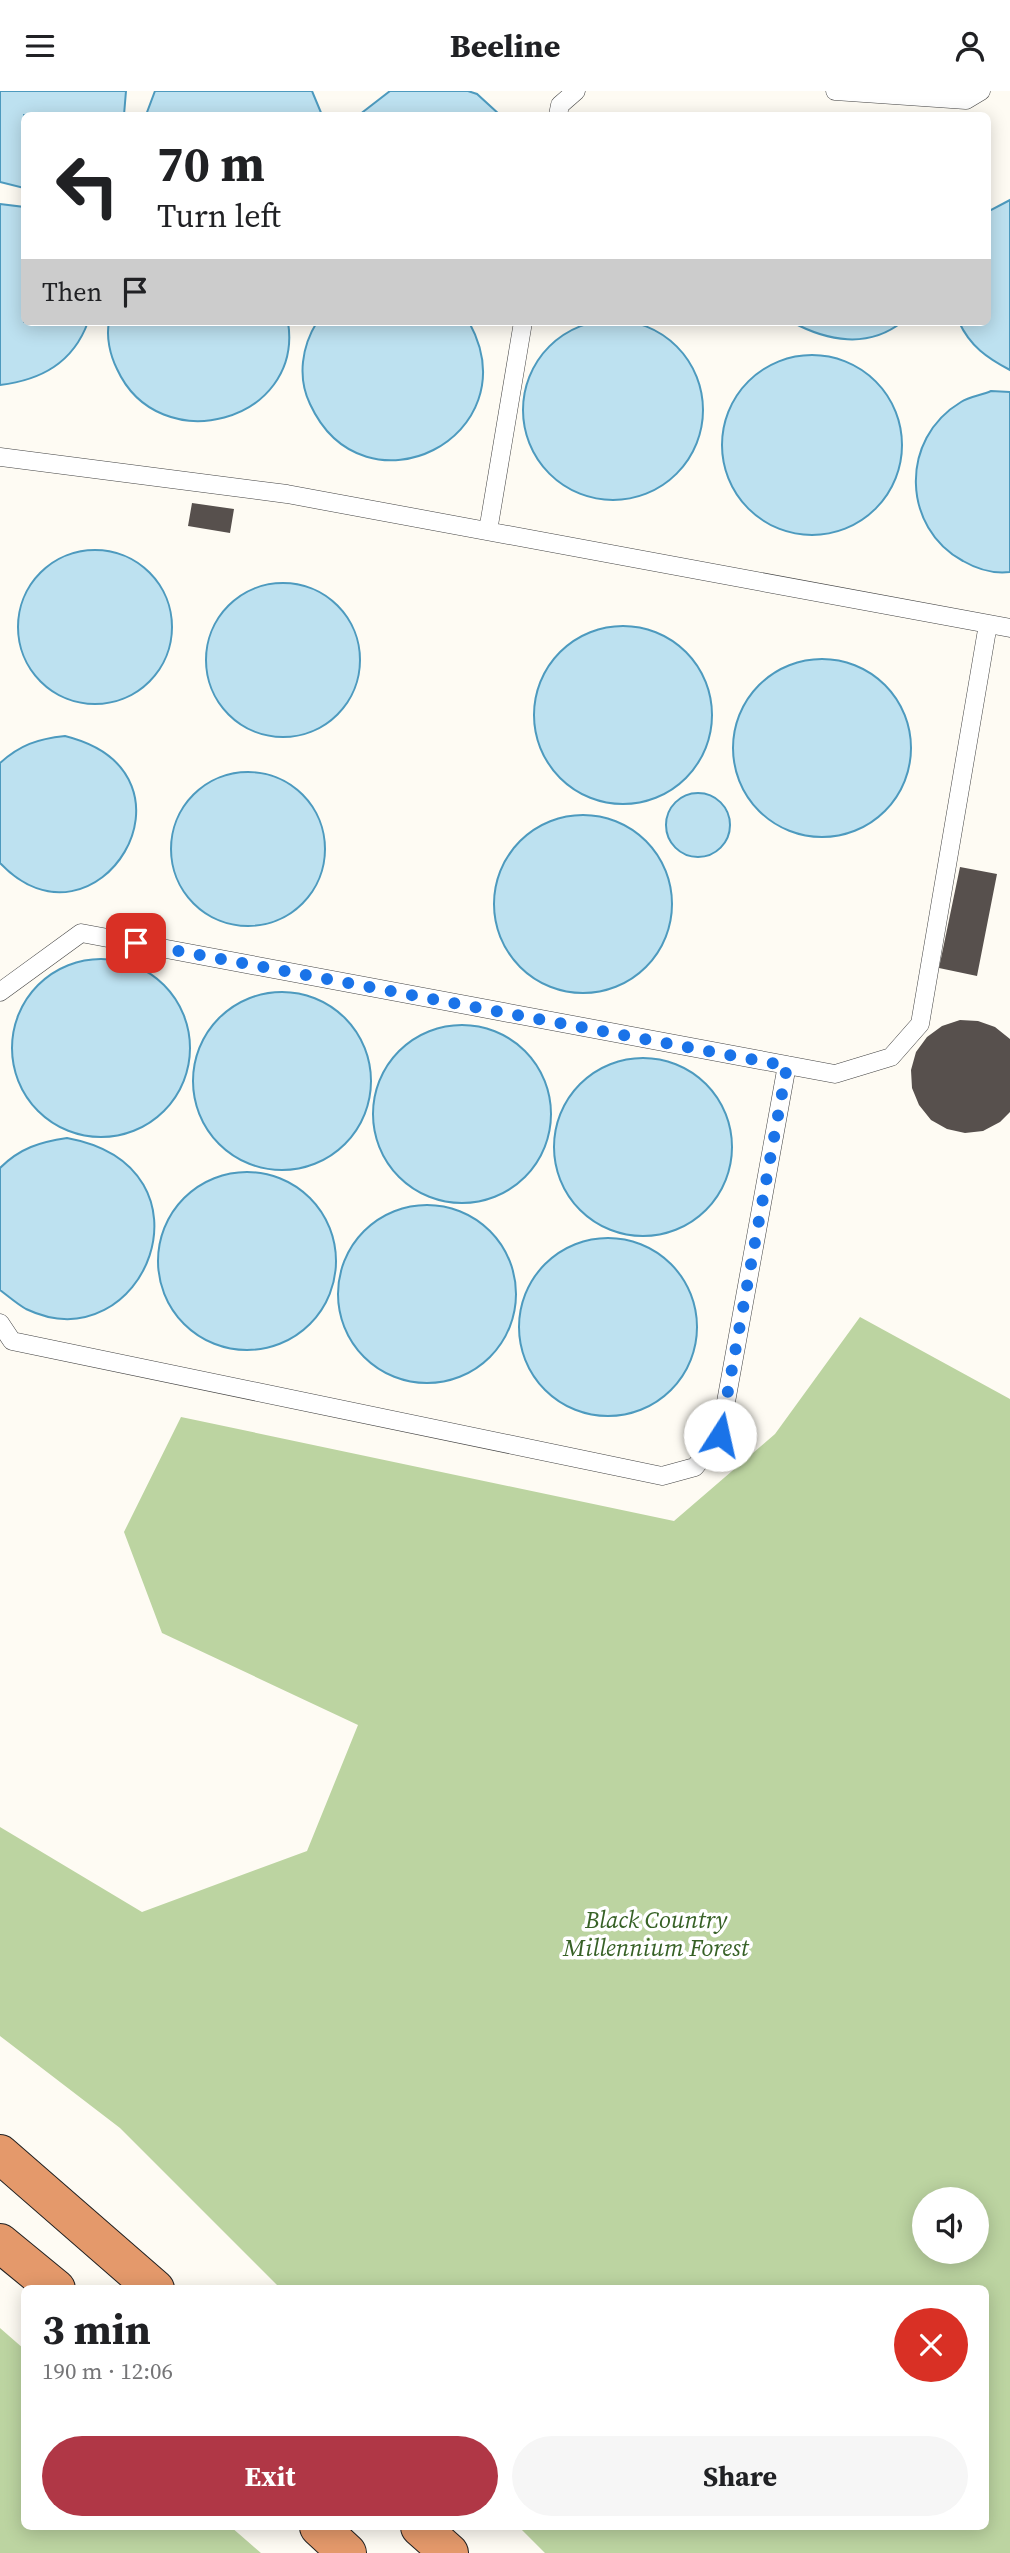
<!DOCTYPE html>
<meta charset="utf-8">
<style>
:root{--surface:#fff;--page:#f6f6f6;--text:#202124;--muted:#757577;--accent:#b03746}
body{margin:0;font-family:"Source Serif 4",serif;background:var(--page);color:var(--text);height:100vh;display:flex;flex-direction:column;font-size:26px;white-space:nowrap}
*{box-sizing:border-box;margin:0}
p{font-size:23px;color:var(--muted)}
.icon{flex:none;width:38px;height:38px;fill:none;stroke:currentColor;stroke-width:2;stroke-linecap:round;stroke-linejoin:round}
.map{position:relative;flex:1;overflow:hidden}
.drawer{position:absolute;left:21px;top:2194px;width:968px;height:245px;display:flex;flex-direction:column;background:var(--surface);border-radius:10px;box-shadow:0 4px 18px #0003}
.drawer>*{flex:none}
.hud{position:absolute;left:21px;top:21px;width:970px;height:214px;border-radius:10px;box-shadow:0 4px 18px #0003;background:#fff;color:var(--text);overflow:hidden}
.buttons{position:absolute;left:912px;top:2096px;display:grid;gap:14px}
.buttons a{display:grid;place-items:center;width:77px;height:77px;border-radius:50%;background:var(--surface);box-shadow:0 4px 18px #0003;font-size:35px}
.pin{position:absolute;display:grid;place-items:center;width:60px;height:60px;color:#fff;margin:-30px;border-radius:14px;box-shadow:0 4px 10px #0006}
.me{position:absolute;width:77px;margin:-38px;rotate:10deg;stroke-linejoin:round;filter:drop-shadow(0 0 5px #0008)}
.turn{display:flex;align-items:center;gap:24px;height:147px;padding:0 21px;font-size:32px}
.turn .icon{width:91px;height:91px;stroke-width:2.5}
.turn b{display:block;font-size:49px;line-height:60px}
.then{display:flex;align-items:center;height:66px;padding:0 21px;background:#0003;gap:14px;font-size:26px}
.round{display:grid;place-items:center;flex:none;width:74px;height:74px;border-radius:37px;background:var(--page)}
.headline{display:flex;align-items:center;justify-content:space-between;height:119px;padding:0 21px}
h1{font-size:42px;font-weight:700;line-height:52px}
.button{display:flex;gap:14px;margin-top:auto;padding:14px 21px}
.button a{flex:1;height:80px;border-radius:42px;background:var(--accent);color:#fff;font-size:28px;font-weight:700;line-height:80px;text-align:center}
.button a+a{background:var(--page);color:var(--text)}
header{display:flex;justify-content:space-between;align-items:center;height:91px;padding:0 21px;background:var(--surface);font-size:32px;font-weight:700}
.map>svg:first-child{display:block}
.forest{fill:#bcd4a1;fill-rule:evenodd}
.water{fill:#bde1f0;stroke:#4d9abe;stroke-width:2}
.building{fill:#57504d}
.lines{fill:none;stroke-linecap:round;stroke-linejoin:round}
.lane-casing{stroke:#434343;stroke-width:19}
.highway-casing{stroke:#212121;stroke-width:40}
.lane{stroke:#fff;stroke-width:18}
.highway{stroke:#e4996b;stroke-width:38}
.route{stroke:#1a73e8;stroke-width:12;stroke-dasharray:0 21.6}
.labels{text-anchor:middle;stroke-width:7;stroke-linejoin:round;paint-order:stroke}
.park-label{font-size:24px;font-style:italic;fill:#376126;stroke:#fff}
</style>
<header><svg class="icon" aria-label="menu" viewBox="0 0 24 24"><path d="M4 6h16M4 12h16M4 18h16"/></svg>Beeline<svg class="icon" aria-label="person" viewBox="0 0 24 24"><circle cx="12" cy="8" r="4"/><path d="M4 21q1-7 8-7t8 7"/></svg></header>
<div class="map">
<svg width="1010" height="2462" viewBox="0 0 1010 2462">
<rect width="100%" height="100%" fill="#fefbf3"/>
<path class="forest" d="M860 1226 1010 1308V2462H545L519 2436H985V2198H281L120 2037 0 1945V1736L142 1821 307 1760 358 1634 162 1542 124 1441 181 1326 674 1430 775 1343ZM924 2109H976V2161H924Z
M0 2237 24 2258V2436H231L261 2462H0Z"/>
<path class="water" d="M0 0H126L124 24H24V97L0 91Z
M155 0H312L322 24H146Z
M390 0H468L477 3 500 24H359Z
M1010 109V279C987 267 970 255 959 231H987V121Z
M0 113 24 116V231H88C73 272 41 289 0 294Z
M523 319a90 90 0 1 1 180 0a90 90 0 1 1-180 0Z
M109 231H288C304 331 159 370 117 278 110 264 106 246 109 231Z
M317 231H469C532 346 364 430 310 313 297 286 302 255 317 231Z
M792 231H902C868 258 827 250 792 231Z
M722 354a90 90 0 1 1 180 0a90 90 0 1 1-180 0Z
M991 300 1010 301V481C994 483 977 478 963 470 902 437 899 348 961 311 969 306 982 304 991 300Z
M18 536a77 77 0 1 1 154 0a77 77 0 1 1-154 0Z
M206 569a77 77 0 1 1 154 0a77 77 0 1 1-154 0Z
M534 624a89 89 0 1 1 178 0a89 89 0 1 1-178 0Z
M733 657a89 89 0 1 1 178 0a89 89 0 1 1-178 0Z
M65 645C215 683 96 873 0 772V672C20 654 37 648 65 645Z
M171 758a77 77 0 1 1 154 0a77 77 0 1 1-154 0Z
M666 734a32 32 0 1 1 64 0a32 32 0 1 1-64 0Z
M494 813a89 89 0 1 1 178 0a89 89 0 1 1-178 0Z
M12 957a89 89 0 1 1 178 0a89 89 0 1 1-178 0Z
M193 990a89 89 0 1 1 178 0a89 89 0 1 1-178 0Z
M373 1023a89 89 0 1 1 178 0a89 89 0 1 1-178 0Z
M554 1056a89 89 0 1 1 178 0a89 89 0 1 1-178 0Z
M67 1047C224 1076 144 1274 26 1218 17 1213 8 1205 0 1199V1077C20 1057 40 1051 67 1047Z
M158 1170a89 89 0 1 1 178 0a89 89 0 1 1-178 0Z
M338 1203a89 89 0 1 1 178 0a89 89 0 1 1-178 0Z
M519 1236a89 89 0 1 1 178 0a89 89 0 1 1-178 0Z"/>
<path class="building" d="M192 412 234 418 230 442 188 435Z
M960 776 997 783 977 885 939 877Z
M960 929 978 930 995 936 1010 948V1021L1000 1031 983 1040 965 1042 947 1038 931 1029 919 1014 912 997 911 979 916 961 927 946 942 935Z"/>
<g class="lines">
<defs>
<path id="lane" d="M835 0 966 9 981 0
M558 24 560 14 576 0
M0 366 287 403 1010 537
M488 440 523 231
M0 901 81 842 835 983 891 966 920 933 988 533
M0 1232 12 1250 662 1385 695 1376 720 1344 787 974"/>
<path id="highway" d="M0 2063 155 2198
M0 2152 56 2198
M319 2436 347 2462
M420 2436 449 2462"/>
</defs>
<use href="#lane" class="lane-casing"/>
<use href="#highway" class="highway-casing"/>
<use href="#lane" class="lane"/>
<use href="#highway" class="highway"/>
</g>
<g class="lines">
<path class="route" d="M136 852 787 975 720 1344"/>
</g>
<g class="labels">
<g class="park-label">
<text x="656" y="1837">Black Country<tspan x="656" dy="28">Millennium Forest</tspan></text>
</g>
</g>
</svg>
<div class="buttons">
<a><svg class="icon" aria-label="sound" viewBox="0 0 24 24"><path d="M4 9h4l5-4v14l-5-4H4zM17 9q2 3 0 6"/></svg></a>
</div>
<div class="pin" style="left:136px;top:852px;background:#d93025"><svg class="icon" aria-label="arrive" viewBox="0 0 24 24"><path d="M6 21V4h12l-3 4 3 4H6"/></svg></div>
<svg class="me" style="left:720px;top:1344px" viewBox="-20 -20 40 40"><circle r="19" fill="#fff"/><path d="M0-13L10 11 0 6-10 11z" fill="#1a73e8"/></svg>
<div class="hud">
<div class="turn"><svg class="icon" aria-label="left" viewBox="0 0 24 24"><path d="M17 20v-9H6M10 6l-5 5 5 5"/></svg><div><b>70 m</b>Turn left</div></div>
<div class="then">Then<svg class="icon" aria-label="arrive" viewBox="0 0 24 24"><path d="M6 21V4h12l-3 4 3 4H6"/></svg></div>
</div>
<section class="drawer">
<div class="headline"><div><h1>3 min</h1><p>190 m · 12:06</p></div><a class="round" style="background:#d93025;color:#fff"><svg class="icon" aria-label="close" viewBox="0 0 24 24"><path d="M6 6l12 12M18 6L6 18"/></svg></a></div>
<div class="button"><a>Exit</a><a>Share</a></div>
</section>
</div>
